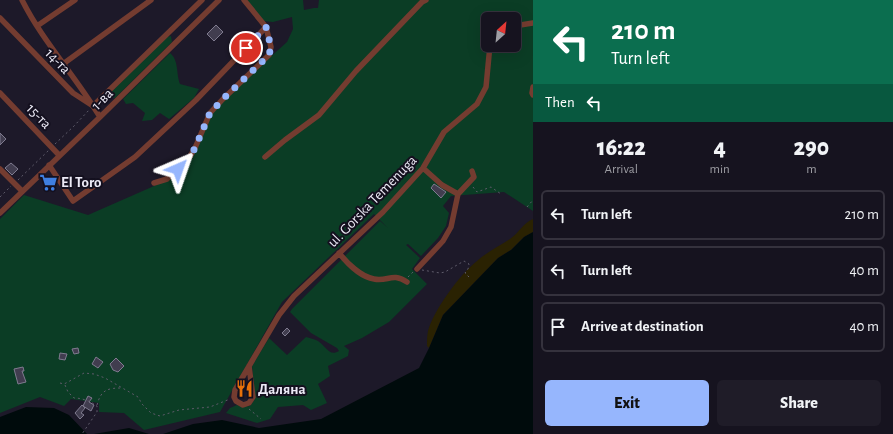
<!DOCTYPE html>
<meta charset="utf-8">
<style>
:root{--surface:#16131f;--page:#1f1c28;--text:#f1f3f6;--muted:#9e9ea4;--line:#35323d;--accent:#96b6fd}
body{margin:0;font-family:"Alegreya Sans",sans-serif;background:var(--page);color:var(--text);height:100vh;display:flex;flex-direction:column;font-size:15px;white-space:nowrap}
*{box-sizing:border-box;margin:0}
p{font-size:13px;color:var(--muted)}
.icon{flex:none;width:22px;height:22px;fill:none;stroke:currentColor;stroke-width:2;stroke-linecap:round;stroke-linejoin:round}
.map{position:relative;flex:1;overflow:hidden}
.panel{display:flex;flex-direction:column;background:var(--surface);width:360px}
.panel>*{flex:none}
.guide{background:#0b6e4f;color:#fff;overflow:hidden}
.needle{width:26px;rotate:27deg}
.fabs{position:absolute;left:481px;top:12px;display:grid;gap:8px}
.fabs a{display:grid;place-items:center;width:40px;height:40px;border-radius:6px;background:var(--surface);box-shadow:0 4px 16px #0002,0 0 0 1px var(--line);font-size:20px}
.pin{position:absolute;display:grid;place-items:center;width:34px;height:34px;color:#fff;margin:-17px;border:2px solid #fff;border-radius:50%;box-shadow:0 1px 4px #0007}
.me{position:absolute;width:44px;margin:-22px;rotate:43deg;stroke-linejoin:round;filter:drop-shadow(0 0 3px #0008)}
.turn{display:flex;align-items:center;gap:14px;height:84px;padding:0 12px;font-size:18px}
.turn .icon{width:52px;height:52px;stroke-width:2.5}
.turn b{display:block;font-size:28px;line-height:34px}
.then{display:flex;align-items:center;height:38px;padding:0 12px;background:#0003;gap:8px;font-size:15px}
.eta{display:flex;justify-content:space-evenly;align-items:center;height:68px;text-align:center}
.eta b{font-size:24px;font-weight:800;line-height:28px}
.action{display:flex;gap:8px;margin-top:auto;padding:8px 12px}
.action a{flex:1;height:46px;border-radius:6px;background:var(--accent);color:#111;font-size:16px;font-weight:800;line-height:46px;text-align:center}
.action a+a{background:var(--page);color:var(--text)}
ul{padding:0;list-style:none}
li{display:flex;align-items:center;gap:12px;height:50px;margin:0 8px 6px;padding:0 4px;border:2px solid var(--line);border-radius:6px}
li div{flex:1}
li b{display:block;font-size:15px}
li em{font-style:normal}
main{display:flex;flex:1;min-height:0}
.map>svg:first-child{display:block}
.green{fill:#0b3d25;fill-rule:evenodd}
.sand{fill:#2a2202}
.water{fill:#000b0c}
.building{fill:#413d4f;stroke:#7f7b8f}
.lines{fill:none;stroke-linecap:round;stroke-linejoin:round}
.path{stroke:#5e5b6a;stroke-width:1;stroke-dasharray:2 3;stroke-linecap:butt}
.minor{stroke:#743c30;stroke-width:5.5}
.route{stroke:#96b6fd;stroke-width:7;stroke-dasharray:0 12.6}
.labels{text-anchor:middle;stroke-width:4;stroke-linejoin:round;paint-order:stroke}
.street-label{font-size:15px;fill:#eceaf6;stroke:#14101f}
.poi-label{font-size:15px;font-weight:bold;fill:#eceaf6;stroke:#14101f;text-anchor:start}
</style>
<main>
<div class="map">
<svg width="533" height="434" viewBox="0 0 533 434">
<rect width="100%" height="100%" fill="#1d1929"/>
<path class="green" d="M246 0H303L304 10 314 8H318L319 0H533V211L504 192 451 196 443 206 449 213 446 226 438 238 421 256 408 244 406 245 420 258 412 269 427 284 389 322 362 338 344 346 349 350 348 356 328 366 330 376 318 384 327 403 311 410 303 405 278 407 270 419 257 423 226 413 230 408 237 405 242 407 250 406 255 399 252 366 269 338 287 355 306 337C309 338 315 339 318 341 326 346 329 357 339 351L337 348 311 333 290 312 292 309 380 221 388 228 374 214 282 302 220 412 144 430 124 413 99 412V403L71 399 64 406 40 397 0 413V219L24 195 88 215 186 172 211 113 238 86 287 42 293 29 292 17 273 22 263 21ZM488 19H514V45H488Z
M171 36 172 42 115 98 107 96 167 37Z
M170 53C179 60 176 74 180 84L199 89 194 98 169 119 160 113 152 120 142 121 145 113 133 103 126 104 123 99Z"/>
<path class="sand" d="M533 219V232L524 237 511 250 498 258 443 315 429 348 427 346C427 341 427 336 428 331 433 311 460 274 477 261 487 252 499 246 510 239 519 233 523 223 533 219Z"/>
<path class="water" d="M533 232V434H163L193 424 222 420 259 428 321 419 419 368 429 348 443 315 498 258 511 250 524 237Z
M26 407 54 408 69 415 87 434H0V417Z
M129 428 149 434H94Z"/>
<path class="building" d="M216 25 223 32 214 41 207 34Z
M0 133 6 139 0 145Z
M11 163 18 169 12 175 5 168Z
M52 177 56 183 48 189 44 183Z
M434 184 446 192 441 198 431 188Z
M287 328 290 331 285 336 282 333Z
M78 348 79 353 74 354 72 349Z
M60 353 67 354 65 360 59 359Z
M96 357 103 362 98 368 92 364Z
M116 358 124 366 118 372 113 370 110 364Z
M23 367 24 371H22L26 382 18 384 14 369Z
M88 396 92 398 89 402 94 405 91 411 83 406Z
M82 405 85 408 81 413 84 415 80 419 75 413Z"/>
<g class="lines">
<path class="path" d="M55 144 74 126 90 109
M18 180 49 150
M473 187 477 192 491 187 501 194
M0 197 11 186
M527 207 533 200
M422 270 440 273 445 272 464 261 469 264 468 269 465 273 469 277
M408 277 413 272
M60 383 64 384 68 382 84 373 94 374 105 378 138 397 142 404 151 413 160 416 179 410 210 407 230 399
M65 385 68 392 74 398C82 398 90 401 97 406V412L82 434
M97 405C101 390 107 388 122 388
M249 409 261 419"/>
<path class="minor" d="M22 0C41 38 70 70 93 106L202 0
M0 18 73 93 93 106 100 117
M37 26 75 0
M514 26 533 23
M63 64 151 0
M533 87 532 93 533 95
M0 93 59 155
M265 157 285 140 319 115 356 71 422 2 426 0
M49 165 73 201 135 157 196 100 266 27 244 0
M423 168 442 185 458 194
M0 169 22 191
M154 183 167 179 189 158 195 148 210 113 223 99 269 55 271 47 266 27
M0 213 100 117 219 0
M339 253C347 263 361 277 374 279 388 282 392 272 407 282
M417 269 443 241 451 227 458 194 474 177 472 171
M249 366 253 397 249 403 243 405 236 401 234 397 235 390 279 315 294 296 383 212 423 168 444 132 477 104 486 87 490 45"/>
</g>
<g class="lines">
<path class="route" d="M178 169 189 158 195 148 210 113 223 99 269 55 271 47 266 27 246 48"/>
</g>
<defs>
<symbol id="supermarket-bare" viewBox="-9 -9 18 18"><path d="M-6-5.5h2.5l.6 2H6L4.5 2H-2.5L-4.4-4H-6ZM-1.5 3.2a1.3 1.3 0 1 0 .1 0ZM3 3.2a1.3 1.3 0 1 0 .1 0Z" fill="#3f7fe0" stroke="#14101f" stroke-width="2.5" paint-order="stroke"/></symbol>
<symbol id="restaurant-bare" viewBox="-9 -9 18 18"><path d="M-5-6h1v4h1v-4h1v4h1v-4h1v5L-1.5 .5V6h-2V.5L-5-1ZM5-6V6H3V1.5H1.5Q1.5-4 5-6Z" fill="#e8710a" stroke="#14101f" stroke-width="2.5" paint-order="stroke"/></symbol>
</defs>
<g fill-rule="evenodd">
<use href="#supermarket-bare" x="36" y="170" width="25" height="25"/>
<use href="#restaurant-bare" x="232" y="376" width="25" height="25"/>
</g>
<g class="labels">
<g class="street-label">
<text transform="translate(58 61) rotate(46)" y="5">14-та</text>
<text transform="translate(102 99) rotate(-45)" y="5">1-ва</text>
<text transform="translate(39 116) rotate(46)" y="5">15-та</text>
<text transform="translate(372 201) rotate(-46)" y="5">ul. Gorska Temenuga</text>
</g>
<g class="poi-label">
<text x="61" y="187">El Toro</text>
<text x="258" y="394">Даляна</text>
</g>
</g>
</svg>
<div class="fabs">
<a><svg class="needle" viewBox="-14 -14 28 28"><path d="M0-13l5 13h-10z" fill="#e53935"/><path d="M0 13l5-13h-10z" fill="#9e9ea4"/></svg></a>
</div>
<div class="pin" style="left:246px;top:48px;background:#d93025"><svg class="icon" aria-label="arrive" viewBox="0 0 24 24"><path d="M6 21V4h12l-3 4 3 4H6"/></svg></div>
<svg class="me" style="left:178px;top:169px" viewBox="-20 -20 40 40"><path d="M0-17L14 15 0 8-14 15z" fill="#96b6fd" stroke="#fff" stroke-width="4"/></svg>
</div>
<section class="panel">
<div class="guide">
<div class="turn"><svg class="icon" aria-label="left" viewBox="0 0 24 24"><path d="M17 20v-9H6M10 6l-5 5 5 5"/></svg><div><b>210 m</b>Turn left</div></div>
<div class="then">Then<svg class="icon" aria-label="left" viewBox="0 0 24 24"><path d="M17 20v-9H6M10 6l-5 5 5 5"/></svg></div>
</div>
<div class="eta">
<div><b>16:22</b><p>Arrival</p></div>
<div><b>4</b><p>min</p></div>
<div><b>290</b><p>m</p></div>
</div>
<ul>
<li><svg class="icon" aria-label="left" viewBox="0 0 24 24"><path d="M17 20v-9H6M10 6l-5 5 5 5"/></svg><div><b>Turn left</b></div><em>210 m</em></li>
<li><svg class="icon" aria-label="left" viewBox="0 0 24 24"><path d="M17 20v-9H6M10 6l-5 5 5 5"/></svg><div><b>Turn left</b></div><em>40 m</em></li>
<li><svg class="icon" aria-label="arrive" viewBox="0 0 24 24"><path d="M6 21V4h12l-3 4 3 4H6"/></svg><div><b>Arrive at destination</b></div><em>40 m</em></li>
</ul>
<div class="action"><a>Exit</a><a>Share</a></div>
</section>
</main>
